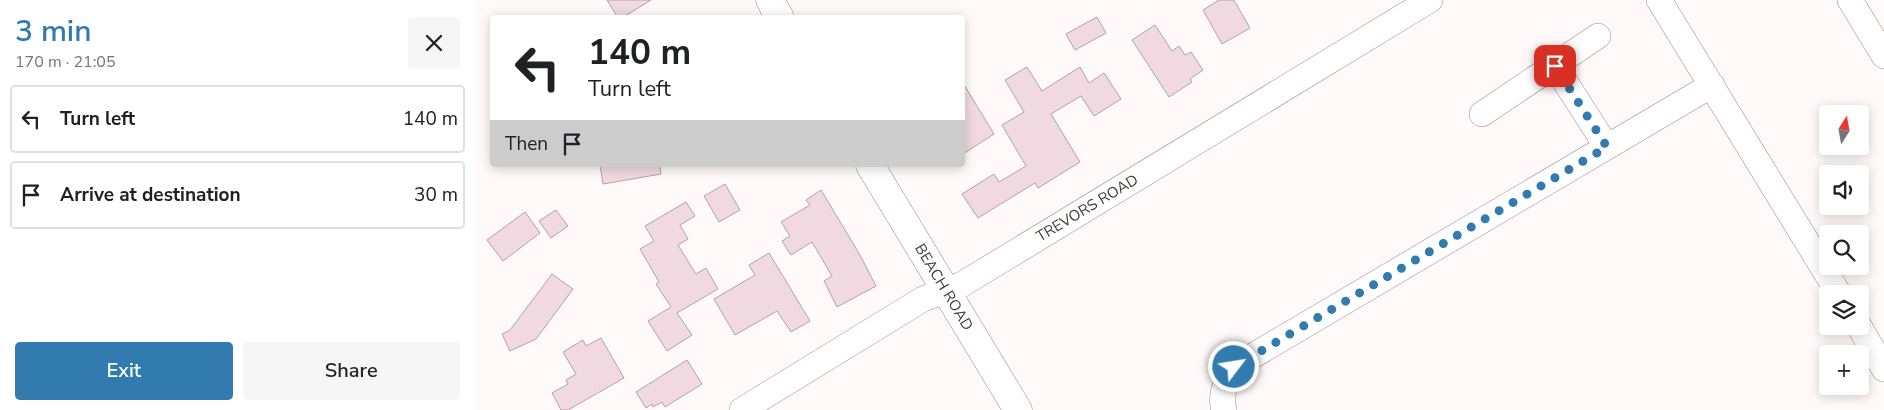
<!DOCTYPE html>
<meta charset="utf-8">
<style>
:root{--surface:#fff;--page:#f6f6f6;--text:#202124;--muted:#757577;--line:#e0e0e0;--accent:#317bae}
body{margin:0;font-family:"Nunito Sans",sans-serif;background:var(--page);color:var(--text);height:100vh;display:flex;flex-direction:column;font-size:19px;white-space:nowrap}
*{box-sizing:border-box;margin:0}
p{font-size:16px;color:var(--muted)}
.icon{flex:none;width:28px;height:28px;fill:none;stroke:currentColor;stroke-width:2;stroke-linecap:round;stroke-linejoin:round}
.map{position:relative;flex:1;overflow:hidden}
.panel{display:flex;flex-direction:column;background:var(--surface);width:475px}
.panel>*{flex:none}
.guide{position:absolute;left:15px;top:15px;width:475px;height:152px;border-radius:5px;box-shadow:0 2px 12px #0003;background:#fff;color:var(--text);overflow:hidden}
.needle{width:32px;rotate:11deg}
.buttons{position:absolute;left:1344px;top:105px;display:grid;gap:10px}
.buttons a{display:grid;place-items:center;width:50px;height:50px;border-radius:5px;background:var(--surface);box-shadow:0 2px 12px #0003;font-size:25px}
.pin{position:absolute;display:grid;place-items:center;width:42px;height:42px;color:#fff;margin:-21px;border-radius:10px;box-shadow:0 2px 8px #0006}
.me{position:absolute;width:55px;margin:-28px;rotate:59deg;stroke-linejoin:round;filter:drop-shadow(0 0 4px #0008)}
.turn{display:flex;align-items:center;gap:18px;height:105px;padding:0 15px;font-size:22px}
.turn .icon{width:65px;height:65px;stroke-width:2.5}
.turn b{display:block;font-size:35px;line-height:42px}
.then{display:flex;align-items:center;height:48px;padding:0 15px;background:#0003;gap:10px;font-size:19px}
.round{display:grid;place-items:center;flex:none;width:52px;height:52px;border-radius:5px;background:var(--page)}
.overview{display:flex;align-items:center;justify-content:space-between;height:85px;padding:0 15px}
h1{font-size:30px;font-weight:600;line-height:38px;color:var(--accent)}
.action{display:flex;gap:10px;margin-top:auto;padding:10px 15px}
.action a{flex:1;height:58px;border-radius:5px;background:var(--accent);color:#fff;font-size:20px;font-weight:600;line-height:58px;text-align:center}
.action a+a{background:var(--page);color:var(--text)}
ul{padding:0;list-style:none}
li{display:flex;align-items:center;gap:15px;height:68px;margin:0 10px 8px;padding:0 5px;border:2px solid var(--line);border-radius:5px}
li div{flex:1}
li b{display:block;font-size:19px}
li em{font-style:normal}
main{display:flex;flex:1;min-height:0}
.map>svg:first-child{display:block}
.building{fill:#f0d9e0;stroke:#b6a0a7}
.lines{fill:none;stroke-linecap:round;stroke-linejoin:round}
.minor-casing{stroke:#9f8986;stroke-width:26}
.tertiary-casing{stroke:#9f8986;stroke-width:29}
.minor{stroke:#fff;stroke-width:25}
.tertiary{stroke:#fff;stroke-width:28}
.route{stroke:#317bae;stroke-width:9;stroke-dasharray:0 16.2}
.labels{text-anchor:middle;stroke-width:4;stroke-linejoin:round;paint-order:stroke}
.street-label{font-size:15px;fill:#433a39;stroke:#fff}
</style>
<main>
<section class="panel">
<div class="overview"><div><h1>3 min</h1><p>170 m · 21:05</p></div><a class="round"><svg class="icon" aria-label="close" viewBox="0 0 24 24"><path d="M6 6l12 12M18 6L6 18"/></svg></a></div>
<ul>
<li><svg class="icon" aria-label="left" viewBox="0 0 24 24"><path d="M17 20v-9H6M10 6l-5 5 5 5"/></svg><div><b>Turn left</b></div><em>140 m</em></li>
<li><svg class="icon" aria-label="arrive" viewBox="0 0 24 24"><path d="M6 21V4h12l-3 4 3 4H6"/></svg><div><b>Arrive at destination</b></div><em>30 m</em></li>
</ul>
<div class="action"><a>Exit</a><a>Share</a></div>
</section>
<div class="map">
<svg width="1409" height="410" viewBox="0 0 1409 410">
<rect width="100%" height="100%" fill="#fffaf9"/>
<path class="building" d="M132 0H176L147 18H143Z
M744 0H759L775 28 747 44 728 10Z
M622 17 631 33 600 50 591 34Z
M680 25 697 51 704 46 710 55 716 52 728 70 715 79 717 82 694 97 657 40Z
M552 67 567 91 605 67 614 83 629 73 646 99 619 116 606 96 576 114 605 162 563 188 560 183 503 218 487 194 519 174 524 182 551 166 527 125 549 112 530 80Z
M488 83 519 134 488 154Z
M125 165H185L186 174 128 184Z
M250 184 265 210 244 222 229 196Z
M346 190 385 255 401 286 362 307 349 281 357 276 337 242 316 255 307 241 315 236 306 222 335 205 331 200Z
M211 202 220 216 205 225 213 239 203 245 221 274 231 268 243 289 202 313 217 335 192 351 173 321 196 307 181 284 184 282 165 249 179 241 170 226Z
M81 210 93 226 76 238 64 221Z
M50 212 65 233 28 261 12 240Z
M294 253 335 321 316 332 302 311 260 335 239 299 280 275 274 265Z
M77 274 98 289 61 339 35 351 27 334 35 330Z
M126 338 149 378 93 410H86L77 393 93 384 91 380 101 374 88 352 108 340 111 346Z
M212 360 227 384 190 407 187 402 178 407 177 404 171 408 161 392Z"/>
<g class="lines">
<defs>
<path id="minor" d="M1184 0 1364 294
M1375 0 1409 56
M1080 66 1132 147
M1007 114 1123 36
M1384 326 1409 369
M267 410 448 299 486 285 955 0
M749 410C744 394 752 381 759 367L1237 85"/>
<path id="tertiary" d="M295 0 305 18
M395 165 543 410"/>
</defs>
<use href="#minor" class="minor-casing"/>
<use href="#tertiary" class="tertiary-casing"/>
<use href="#minor" class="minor"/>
<use href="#tertiary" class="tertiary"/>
</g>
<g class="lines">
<path class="route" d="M759 367 1132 147 1080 66"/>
</g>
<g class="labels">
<g class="street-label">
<text transform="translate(612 208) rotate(-31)" y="5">TREVORS ROAD</text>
<text transform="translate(469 287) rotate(59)" y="5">BEACH ROAD</text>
</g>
</g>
</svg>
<div class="buttons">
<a><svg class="needle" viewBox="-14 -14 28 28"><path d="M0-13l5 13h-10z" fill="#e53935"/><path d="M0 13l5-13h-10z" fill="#757577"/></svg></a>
<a><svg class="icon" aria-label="sound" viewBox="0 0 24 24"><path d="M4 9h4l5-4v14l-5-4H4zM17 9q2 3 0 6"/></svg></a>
<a><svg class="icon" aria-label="search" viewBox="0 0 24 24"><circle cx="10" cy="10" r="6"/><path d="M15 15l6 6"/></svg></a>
<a><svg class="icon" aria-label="layers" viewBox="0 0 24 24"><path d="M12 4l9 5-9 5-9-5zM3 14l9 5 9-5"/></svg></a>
<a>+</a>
</div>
<div class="pin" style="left:1080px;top:66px;background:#d93025"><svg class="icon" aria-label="arrive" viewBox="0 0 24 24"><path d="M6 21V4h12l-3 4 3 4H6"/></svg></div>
<svg class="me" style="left:759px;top:367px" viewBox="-20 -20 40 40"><circle r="17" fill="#317bae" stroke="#fff" stroke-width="3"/><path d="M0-11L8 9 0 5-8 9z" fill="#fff"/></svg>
<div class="guide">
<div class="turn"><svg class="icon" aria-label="left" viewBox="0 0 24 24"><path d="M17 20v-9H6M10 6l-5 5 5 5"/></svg><div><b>140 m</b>Turn left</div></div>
<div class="then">Then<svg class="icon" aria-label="arrive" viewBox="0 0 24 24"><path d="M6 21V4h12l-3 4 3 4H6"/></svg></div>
</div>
</div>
</main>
